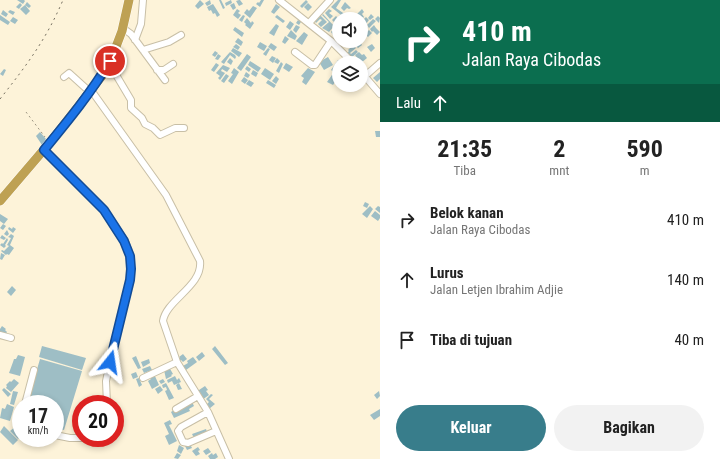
<!DOCTYPE html>
<html lang="id">
<style>
:root{--surface:#fff;--page:#f2f2f2;--text:#222;--muted:#767676;--accent:#387d8b}
body{margin:0;font-family:"Roboto Condensed",sans-serif;background:var(--page);color:var(--text);height:100vh;display:flex;flex-direction:column;font-size:15px;white-space:nowrap}
*{box-sizing:border-box;margin:0}
p{font-size:13px;color:var(--muted)}
.icon{flex:none;width:22px;height:22px;fill:none;stroke:currentColor;stroke-width:2;stroke-linecap:round;stroke-linejoin:round}
.map{position:relative;flex:1;overflow:hidden}
.side{display:flex;flex-direction:column;background:var(--surface);width:340px}
.side>*{flex:none}
.guide{background:#0b6e4f;color:#fff;overflow:hidden}
.controls{position:absolute;left:332px;top:12px;display:grid;gap:8px}
.controls a{display:grid;place-items:center;width:36px;height:36px;border-radius:50%;background:var(--surface);box-shadow:0 2px 6px #0003;font-size:20px}
.speed{position:absolute;left:12px;top:395px;display:flex;gap:8px;font-size:20px;font-weight:700;text-align:center}
.speed>*{display:grid;place-content:center;width:52px;height:52px;border-radius:50%;background:var(--surface);box-shadow:0 2px 6px #0003;line-height:1}
.speed small{font-size:10px;font-weight:400}
.speed .limit{border:6px solid #d22;background:#fff;color:#111}
.pin{position:absolute;display:grid;place-items:center;width:34px;height:34px;color:#fff;margin:-17px;border:2px solid #fff;border-radius:50%;box-shadow:0 1px 4px #0007}
.me{position:absolute;width:44px;margin:-22px;rotate:15deg;stroke-linejoin:round;filter:drop-shadow(0 0 3px #0008)}
.turn{display:flex;align-items:center;gap:14px;height:84px;padding:0 16px;font-size:18px}
.turn .icon{width:52px;height:52px;stroke-width:2.5}
.turn b{display:block;font-size:28px;line-height:34px}
.then{display:flex;align-items:center;height:38px;padding:0 16px;background:#0003;gap:8px;font-size:15px}
.eta{display:flex;justify-content:space-evenly;align-items:center;height:68px;text-align:center}
.eta b{font-size:24px;font-weight:700;line-height:28px}
.primary-button{display:flex;gap:8px;margin-top:auto;padding:8px 16px}
.primary-button a{flex:1;height:46px;border-radius:24px;background:var(--accent);color:#fff;font-size:16px;font-weight:700;line-height:46px;text-align:center}
.primary-button a+a{background:var(--page);color:var(--text)}
ul{padding:0;list-style:none}
li{display:flex;align-items:center;gap:12px;height:60px;padding:0 16px}
li div{flex:1}
li b{display:block;font-size:15px}
li em{font-style:normal}
main{display:flex;flex:1;min-height:0}
.map>svg:first-child{display:block}
.building{fill:#9ebec5}
.lines{fill:none;stroke-linecap:round;stroke-linejoin:round}
.minor-casing{stroke:#c8bfa6;stroke-width:8}
.highway-casing{stroke:#fff;stroke-width:10}
.path{stroke:#9f9885;stroke-width:1;stroke-dasharray:2 3;stroke-linecap:butt}
.minor{stroke:#fff;stroke-width:6}
.highway{stroke:#bea153;stroke-width:9}
.rail{stroke:#746e5f;stroke-width:1;stroke-dasharray:2 4;stroke-linecap:butt}
.route-casing{stroke:#114b97;stroke-width:10}
.route{stroke:#1a73e8;stroke-width:7}
</style>
<main>
<div class="map">
<svg width="380" height="459" viewBox="0 0 380 459">
<rect width="100%" height="100%" fill="#fdf3d9"/>
<path class="building" d="M17 0H24L25 1 23 4Z
M200 0 204 4 198 9 195 6Z
M210 0 211 4 207 6 205 3Z
M219 0H221L225 8 223 9Z
M231 0 232 3 226 6 225 3Z
M239 0H240L243 4 239 6 236 1Z
M261 0H264L260 7 256 4 258 2 259 3Z
M306 0 308 2 302 8 300 6Z
M338 0H341L336 8 346 15 344 18 342 16 340 18 339 16 341 15 331 7Z
M27 2 31 6 29 8 25 5Z
M345 2 351 8 349 9 347 8 344 11 341 8Z
M20 3 22 5 19 9 16 7Z
M234 3 236 8 233 10 230 5Z
M308 3 312 7 308 11 304 7Z
M213 4 220 15 217 17 215 13 213 14 211 10 209 11 207 7Z
M276 4 280 7 274 14 271 12Z
M25 5 30 11 26 15 20 9Z
M253 6 257 8 250 18 244 13 247 9 249 11Z
M237 9 240 11 238 13 241 15 238 19 233 15Z
M329 9 332 11 329 13 333 16 330 19 325 13Z
M362 9 364 12 362 14 364 17 361 20V19H358L355 16Z
M3 10 8 14 6 17 1 14Z
M10 10 15 12 13 15 8 12Z
M319 14 327 22 321 27 318 24 322 20 320 19 316 23 314 20Z
M323 14 334 26 329 32 322 28 329 22 322 15Z
M371 14 374 17 370 20 368 18Z
M0 15 10 22 8 25 0 20Z
M243 15 245 16 242 22 239 20Z
M277 15 285 21 283 23 275 17Z
M336 16 339 19V22L336 24 332 20Z
M378 16 380 18 379 23 375 19Z
M13 17 18 20 15 24 10 21Z
M366 17 369 20 361 30 364 33 361 37V22Z
M247 18 251 23 252 21 254 23 250 29 245 25 246 24 244 22Z
M373 19 376 21 369 28 367 25Z
M298 20 301 22 299 25 296 23Z
M290 21 294 24 290 30 286 27Z
M276 24 279 26 274 36 269 33Z
M296 25 300 27 296 33 293 30Z
M374 25 376 28 372 32 370 29Z
M336 26 339 29V41H342L338 44 335 41 337 40 331 32Z
M235 27 244 33 242 37 233 30Z
M376 28 380 32 377 35 373 31Z
M291 30 297 36 295 40 287 36Z
M369 30 372 33 368 37 365 34Z
M304 32 308 35 302 45 296 41Z
M285 36 289 39 285 44 282 42Z
M238 38 243 42 241 46 235 42Z
M342 41H350L345 46 341 43Z
M359 41 362 45 358 48 355 45Z
M260 42 267 46 264 51 257 47Z
M271 43 277 47 274 51 268 47Z
M236 44 240 47 238 50 233 47Z
M372 44 375 48 371 52 367 47Z
M353 45 356 48 350 53 351 54 356 50 358 52 351 58 347 53 349 51 348 50Z
M233 48 242 53 239 57 231 51Z
M268 48 270 49 266 56 263 54Z
M215 51 218 53 215 57 212 55Z
M230 52 235 55 236 57 235 59 230 55 224 64 221 62Z
M359 52 362 55 364 54 367 58 361 63H357L356 62 358 59 355 55Z
M218 54 221 56 218 60 215 59Z
M247 54 251 57 241 71 237 68Z
M272 56 276 58 273 63 269 60Z
M328 57 333 65 324 70 319 62Z
M230 58 233 61 231 65 227 62Z
M277 58 280 61 278 64 274 62Z
M338 60 343 63H339V68L335 73 339 76 333 85 327 82 334 72 331 70Z
M250 61 261 68 258 72 248 65Z
M281 62 283 64 279 73 276 71Z
M216 63 219 65 214 72 211 70Z
M286 63 293 67 289 72 283 68Z
M223 65 230 68 227 72 222 69 221 71 225 73 220 80 218 78 220 76 216 73Z
M247 66 251 69 249 72 245 69Z
M234 68 239 72 232 84 228 81 233 74 231 73Z
M265 68 274 74 270 80 261 74Z
M308 68 315 72 306 85 302 82 304 78 301 76Z
M4 69 6 70 3 76 0 74Z
M253 70 258 73 256 77 251 74Z
M246 72 250 75 248 78 244 76Z
M380 72V79L377 82 373 78Z
M226 74 229 76 224 83 221 81Z
M276 76 279 79 276 84 272 81Z
M244 77 248 80 245 84 241 81Z
M249 80 254 83 251 87 246 84Z
M268 80 276 85 274 88 266 83Z
M375 131H380V137H376Z
M40 132 46 139 42 145 36 136Z
M365 202 369 204 367 208 363 206Z
M370 206 373 209 367 218 362 214Z
M378 206 380 207V213L375 209Z
M375 211 380 215V218L378 221 371 216Z
M0 214 8 219 4 224 0 221Z
M3 224 6 226 3 230 0 228Z
M9 227 12 229 13 227 16 229 13 233 8 229Z
M7 230 9 234 7 236 4 234Z
M11 234 14 236 10 245 14 248 9 255 7 254 6 255 1 251 2 250 4 251 9 246 7 245 11 238 8 237Z
M2 235 6 238 4 240 0 238Z
M7 238 8 240 5 245 6 246 4 248 0 245 2 243 3 244Z
M1 253 5 255 2 260 0 259Z
M12 286 16 290 11 296 7 292Z
M2 326 6 329 5 330 7 332 5 335 0 332V329Z
M42 346 86 358 82 370 39 357Z
M215 346 228 363 225 365 212 349Z
M202 352 205 356 199 361 196 357Z
M183 354 187 359 183 362 181 360 179 361 178 359 180 358 179 357Z
M18 355 25 357 20 376 9 373 13 362 14 359H16Z
M136 356 141 368 138 369 132 358Z
M193 357 197 362 186 370 183 366 188 363 187 361Z
M40 359 82 371 64 430 55 428V404H27Z
M149 359 150 363 143 367 141 362Z
M150 366 152 370 144 373 142 369Z
M169 367 173 374 171 375 172 376 166 379 164 370Z
M136 372 138 377 133 379 131 374Z
M154 374 159 385 152 389 148 381 151 379 149 376Z
M175 376 177 380 179 378 181 382 174 385 172 381 168 383 167 380Z
M139 378 142 385 139 387 136 379Z
M14 379 19 383 11 392 6 388 7 386 6 385 10 381 11 382Z
M163 379 165 382 161 384 159 381Z
M166 383 174 398 169 400 165 391 167 390 166 387 163 388 162 385Z
M179 383 182 389 178 390 176 385Z
M160 386 163 390 158 394 155 389Z
M205 386 208 390 206 391 209 395 202 400 196 392Z
M4 388 11 394 8 397 2 390Z
M13 391 18 392 14 405 10 404Z
M379 391 380 396 377 399 374 395Z
M211 394 213 395 209 399 215 404 209 409 205 406 209 402 206 399Z
M192 402 194 406 189 409 190 411 174 418 171 412 174 410V411Z
M7 404 14 407 10 421 0 418 2 408 5 409Z
M380 409V416L374 420 370 415Z
M170 420 172 424 169 425 177 441 169 445 165 436 169 434 164 423Z
M4 426 18 440 13 445 0 432Z
M16 426 21 432V436L18 439 10 431Z
M206 429 207 432 194 438 192 434Z
M190 444 192 448 187 450 185 446Z
M179 445 184 448 181 454 177 451Z
M198 447 200 450 198 451 200 454 196 456 192 451Z
M208 448 211 452 206 455 203 451Z
M177 453 181 455 178 459 174 458Z
M212 453 213 455 216 453 218 457 215 459H210L208 456Z"/>
<g class="lines">
<defs>
<path id="minor" d="M279 0 331 41 353 63
M309 23 330 0
M123 25 124 29 131 34 165 80
M135 40 141 24 143 0
M143 50 169 42 181 35
M295 52 312 65H315L331 41
M109 63 131 100V108L142 118 145 124 153 128 160 135 175 128H184
M157 70H164L173 64
M361 72 380 94
M365 76 380 63
M64 77 69 73 90 92
M91 90 166 195 200 261C203 286 166 300 163 321L177 362 208 412 229 459
M44 150 104 210 125 241 130 256 131 269 130 281 110 362 106 381 107 404
M0 335 11 338
M143 378 177 362
M25 404 34 370
M176 409 198 396
M208 412 181 427 178 431 183 442 188 443 216 431
M55 435 70 438H83"/>
<path id="highway" d="M0 201 47 146 102 76 114 52 122 31 129 0"/>
</defs>
<use href="#minor" class="minor-casing"/>
<use href="#highway" class="highway-casing"/>
<path class="path" d="M26 112 45 137"/>
<use href="#minor" class="minor"/>
<use href="#highway" class="highway"/>
<path class="rail" d="M0 99C26 66 46 40 63 0"/>
</g>
<g class="lines">
<defs>
<path id="route" d="M110 61C91 93 67 122 44 150L104 210 124 241 130 256 131 269 130 280 110 362"/>
</defs>
<use href="#route" class="route-casing"/>
<use href="#route" class="route"/>
</g>
</svg>
<div class="controls">
<a><svg class="icon" aria-label="sound" viewBox="0 0 24 24"><path d="M4 9h4l5-4v14l-5-4H4zM17 9q2 3 0 6"/></svg></a>
<a><svg class="icon" aria-label="layers" viewBox="0 0 24 24"><path d="M12 4l9 5-9 5-9-5zM3 14l9 5 9-5"/></svg></a>
</div>
<div class="speed"><div>17<small>km/h</small></div><div class="limit">20</div></div>
<div class="pin" style="left:110px;top:61px;background:#d93025"><svg class="icon" aria-label="arrive" viewBox="0 0 24 24"><path d="M6 21V4h12l-3 4 3 4H6"/></svg></div>
<svg class="me" style="left:110px;top:362px" viewBox="-20 -20 40 40"><path d="M0-17L14 15 0 8-14 15z" fill="#1a73e8" stroke="#fff" stroke-width="4"/></svg>
</div>
<section class="side">
<div class="guide">
<div class="turn"><svg class="icon" aria-label="right" viewBox="0 0 24 24"><path d="M7 20v-9h11M14 6l5 5-5 5"/></svg><div><b>410 m</b>Jalan Raya Cibodas</div></div>
<div class="then">Lalu<svg class="icon" aria-label="ahead" viewBox="0 0 24 24"><path d="M12 20V5M6 11l6-6 6 6"/></svg></div>
</div>
<div class="eta">
<div><b>21:35</b><p>Tiba</p></div>
<div><b>2</b><p>mnt</p></div>
<div><b>590</b><p>m</p></div>
</div>
<ul>
<li><svg class="icon" aria-label="right" viewBox="0 0 24 24"><path d="M7 20v-9h11M14 6l5 5-5 5"/></svg><div><b>Belok kanan</b><p>Jalan Raya Cibodas</p></div><em>410 m</em></li>
<li><svg class="icon" aria-label="ahead" viewBox="0 0 24 24"><path d="M12 20V5M6 11l6-6 6 6"/></svg><div><b>Lurus</b><p>Jalan Letjen Ibrahim Adjie</p></div><em>140 m</em></li>
<li><svg class="icon" aria-label="arrive" viewBox="0 0 24 24"><path d="M6 21V4h12l-3 4 3 4H6"/></svg><div><b>Tiba di tujuan</b></div><em>40 m</em></li>
</ul>
<div class="primary-button"><a>Keluar</a><a>Bagikan</a></div>
</section>
</main>
